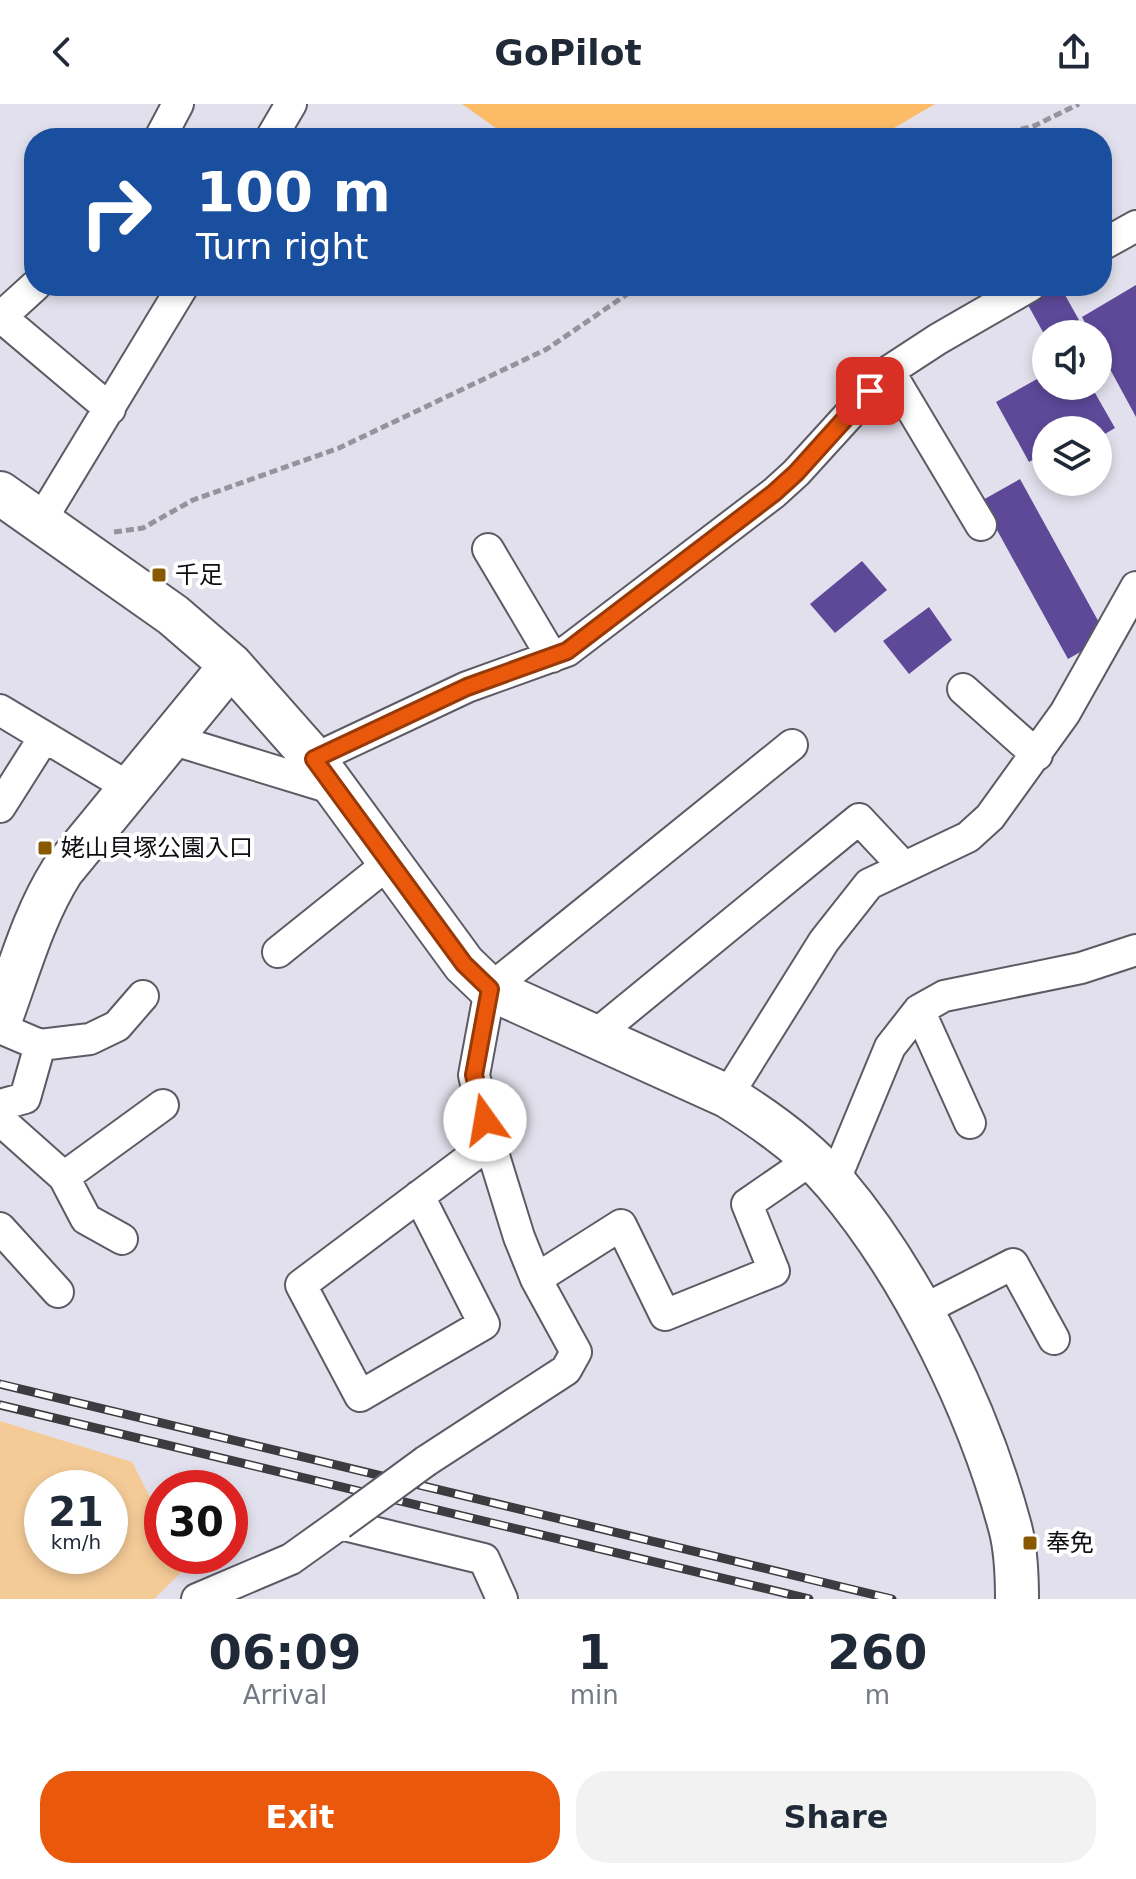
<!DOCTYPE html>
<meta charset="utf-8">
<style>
:root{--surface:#fff;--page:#f2f2f3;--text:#1f2937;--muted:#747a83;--accent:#ea580c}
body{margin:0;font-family:"DejaVu Sans","Noto Sans JP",sans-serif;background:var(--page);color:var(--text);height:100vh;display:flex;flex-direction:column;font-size:30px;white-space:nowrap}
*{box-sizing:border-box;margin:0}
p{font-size:26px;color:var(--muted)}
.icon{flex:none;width:44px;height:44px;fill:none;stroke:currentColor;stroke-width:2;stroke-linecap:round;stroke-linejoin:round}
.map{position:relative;height:1495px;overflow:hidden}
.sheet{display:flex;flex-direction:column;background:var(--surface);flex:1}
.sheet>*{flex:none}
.top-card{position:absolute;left:24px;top:24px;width:1088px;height:168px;border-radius:32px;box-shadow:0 4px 12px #0003;background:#1a4fa0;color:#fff;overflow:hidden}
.controls{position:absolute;left:1032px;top:216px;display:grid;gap:16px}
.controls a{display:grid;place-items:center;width:80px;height:80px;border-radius:50%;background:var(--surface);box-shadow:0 4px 12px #0003;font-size:40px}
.speed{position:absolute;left:24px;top:1366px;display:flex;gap:16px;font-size:40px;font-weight:700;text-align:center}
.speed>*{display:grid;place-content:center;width:104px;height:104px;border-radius:50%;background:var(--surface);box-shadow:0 4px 12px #0003;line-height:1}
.speed small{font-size:20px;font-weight:400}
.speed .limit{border:12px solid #d22;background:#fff;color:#111}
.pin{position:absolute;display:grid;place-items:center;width:68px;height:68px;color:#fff;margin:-34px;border-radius:16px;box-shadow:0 4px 12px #0006}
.me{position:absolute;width:88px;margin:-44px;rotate:347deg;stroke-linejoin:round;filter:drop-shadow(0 0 6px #0008)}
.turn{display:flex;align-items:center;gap:28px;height:168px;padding:0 40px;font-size:36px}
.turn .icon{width:104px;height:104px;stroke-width:2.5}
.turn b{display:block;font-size:56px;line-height:68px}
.eta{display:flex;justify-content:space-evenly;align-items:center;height:136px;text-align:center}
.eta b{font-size:48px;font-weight:800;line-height:56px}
.action{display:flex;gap:16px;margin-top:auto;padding:16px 40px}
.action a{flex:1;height:92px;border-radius:32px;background:var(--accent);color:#fff;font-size:32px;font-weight:800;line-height:92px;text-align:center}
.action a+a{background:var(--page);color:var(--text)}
header{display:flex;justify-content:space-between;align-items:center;height:104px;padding:0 40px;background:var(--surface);font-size:36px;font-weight:800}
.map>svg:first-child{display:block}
.green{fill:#f4cb97;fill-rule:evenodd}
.water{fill:#fcbc67}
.building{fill:#5e4999}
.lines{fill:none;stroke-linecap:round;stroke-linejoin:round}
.street-casing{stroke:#5c5b65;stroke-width:34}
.secondary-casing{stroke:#5c5b65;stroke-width:46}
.path{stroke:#95949d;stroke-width:5;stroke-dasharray:8 4;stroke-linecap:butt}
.street{stroke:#fff;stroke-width:30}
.secondary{stroke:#fff;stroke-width:42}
.rail-casing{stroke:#3c3b40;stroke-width:9}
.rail{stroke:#fff;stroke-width:6;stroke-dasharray:18;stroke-linecap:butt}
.street-bridge-casing{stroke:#5c5b65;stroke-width:34;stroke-linecap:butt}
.street-bridge{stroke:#fff;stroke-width:30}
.route-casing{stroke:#983908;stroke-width:20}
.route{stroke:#ea580c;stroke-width:14}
.poi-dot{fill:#895900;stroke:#fff;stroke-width:3}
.labels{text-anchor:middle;stroke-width:8;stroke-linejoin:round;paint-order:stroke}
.poi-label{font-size:24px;fill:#0f0e12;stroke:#fff;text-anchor:start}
</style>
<header><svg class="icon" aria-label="back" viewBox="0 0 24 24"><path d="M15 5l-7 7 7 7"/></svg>GoPilot<svg class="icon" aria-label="share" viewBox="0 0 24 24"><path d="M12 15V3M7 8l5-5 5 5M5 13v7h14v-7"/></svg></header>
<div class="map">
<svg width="1136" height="1495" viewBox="0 0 1136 1495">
<rect width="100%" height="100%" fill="#e2e0ec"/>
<path class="green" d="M0 1317 132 1358 162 1416V1452H180L186 1464 154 1495H0ZM42 1384H110V1452H42Z"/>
<path class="water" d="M462 0H935L877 34H510Z"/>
<path class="building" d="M1136 181V313L1098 243V230H1091L1082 213Z
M1060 182 1079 216 1055 230H1044L1028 201Z
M1046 270V282H1091L1115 324 1098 334V326H1046V348L1029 358 996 298Z
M1020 375 1107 533 1068 555 981 397Z
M862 457 887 486 835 529 810 500Z
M929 503 952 536 909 570 883 537Z"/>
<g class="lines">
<defs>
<path id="street" d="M160 34 178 0
M271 34 291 0
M1102 141 1136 122
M35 182 1 213 110 305
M889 267 981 421
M40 418 183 182
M488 445 552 553
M963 585 1037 651
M0 606 130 684
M171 635 334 685
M314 655 467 583 567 547 774 389 796 369 889 267 938 235 1030 182
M0 703 43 635
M278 848 389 759
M919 906 970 1019
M0 924 40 941 90 935 117 922 143 892
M593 933 859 715 903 762
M727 992 824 837 869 780 968 733 990 713 1065 609 1136 483
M0 1001 25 994 40 941
M0 1016 64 1073 163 1001
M64 1073 86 1115 122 1135
M834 1078 890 943 919 906 944 892 1081 864 1136 846
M419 1092 484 1220 360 1292 301 1181 490 1039
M0 1124 58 1188
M536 1175 621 1121 665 1211 774 1167 747 1100 811 1056
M921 1207 1013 1160 1054 1235
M426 1357 566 1266 576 1248 536 1175 519 1133 490 1039 474 971 490 885 792 641
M197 1495 291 1455 340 1420 484 1455 502 1495"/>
<path id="secondary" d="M0 389 173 511 231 561 314 655 464 860 490 885 727 992C766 1016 805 1044 835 1079 913 1171 979 1307 1010 1423 1016 1445 1017 1472 1017 1495
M0 917C19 866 33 813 62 767L231 561"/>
</defs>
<use href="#street" class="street-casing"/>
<use href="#secondary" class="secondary-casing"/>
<path class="path" d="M986 34 1034 22 1079 0
M114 428 143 424 193 396 339 344 547 245 639 182"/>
<use href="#street" class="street"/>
<use href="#secondary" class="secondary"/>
<defs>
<path id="rail" d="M0 1280 892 1495
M0 1301 809 1495"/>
</defs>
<use href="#rail" class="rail-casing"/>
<use href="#rail" class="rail"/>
<defs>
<path id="street-bridge" d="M340 1420 426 1357"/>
</defs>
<use href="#street-bridge" class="street-bridge-casing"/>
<use href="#street-bridge" class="street-bridge"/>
</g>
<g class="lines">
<defs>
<path id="route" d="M485 1016 474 971 490 885 464 860 314 655 467 583 567 547 774 389 796 369 870 287"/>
</defs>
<use href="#route" class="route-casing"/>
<use href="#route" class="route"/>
</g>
<g class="poi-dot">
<rect x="151" y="463" width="16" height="16" rx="4"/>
<rect x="37" y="736" width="16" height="16" rx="4"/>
<rect x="1022" y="1431" width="16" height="16" rx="4"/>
</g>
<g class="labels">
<g class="poi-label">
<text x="175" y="479">千足</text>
<text x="61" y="752">姥山貝塚公園入口</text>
<text x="1046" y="1447">奉免</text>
</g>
</g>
</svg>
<div class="controls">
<a><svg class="icon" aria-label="sound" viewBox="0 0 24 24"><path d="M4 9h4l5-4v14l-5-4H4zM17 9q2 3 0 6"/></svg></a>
<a><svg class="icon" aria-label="layers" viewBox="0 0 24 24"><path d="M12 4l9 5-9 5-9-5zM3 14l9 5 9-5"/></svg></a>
</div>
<div class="speed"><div>21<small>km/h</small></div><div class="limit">30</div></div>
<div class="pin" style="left:870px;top:287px;background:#d93025"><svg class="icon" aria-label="arrive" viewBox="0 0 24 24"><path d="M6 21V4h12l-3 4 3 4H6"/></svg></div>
<svg class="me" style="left:485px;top:1016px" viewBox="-20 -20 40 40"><circle r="19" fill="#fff"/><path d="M0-13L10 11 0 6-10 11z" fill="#ea580c"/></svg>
<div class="top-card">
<div class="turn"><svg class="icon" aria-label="right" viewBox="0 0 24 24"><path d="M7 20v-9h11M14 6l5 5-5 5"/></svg><div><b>100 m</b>Turn right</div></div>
</div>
</div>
<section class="sheet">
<div class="eta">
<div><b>06:09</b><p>Arrival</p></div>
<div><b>1</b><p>min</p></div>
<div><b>260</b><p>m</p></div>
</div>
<div class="action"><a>Exit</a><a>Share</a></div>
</section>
